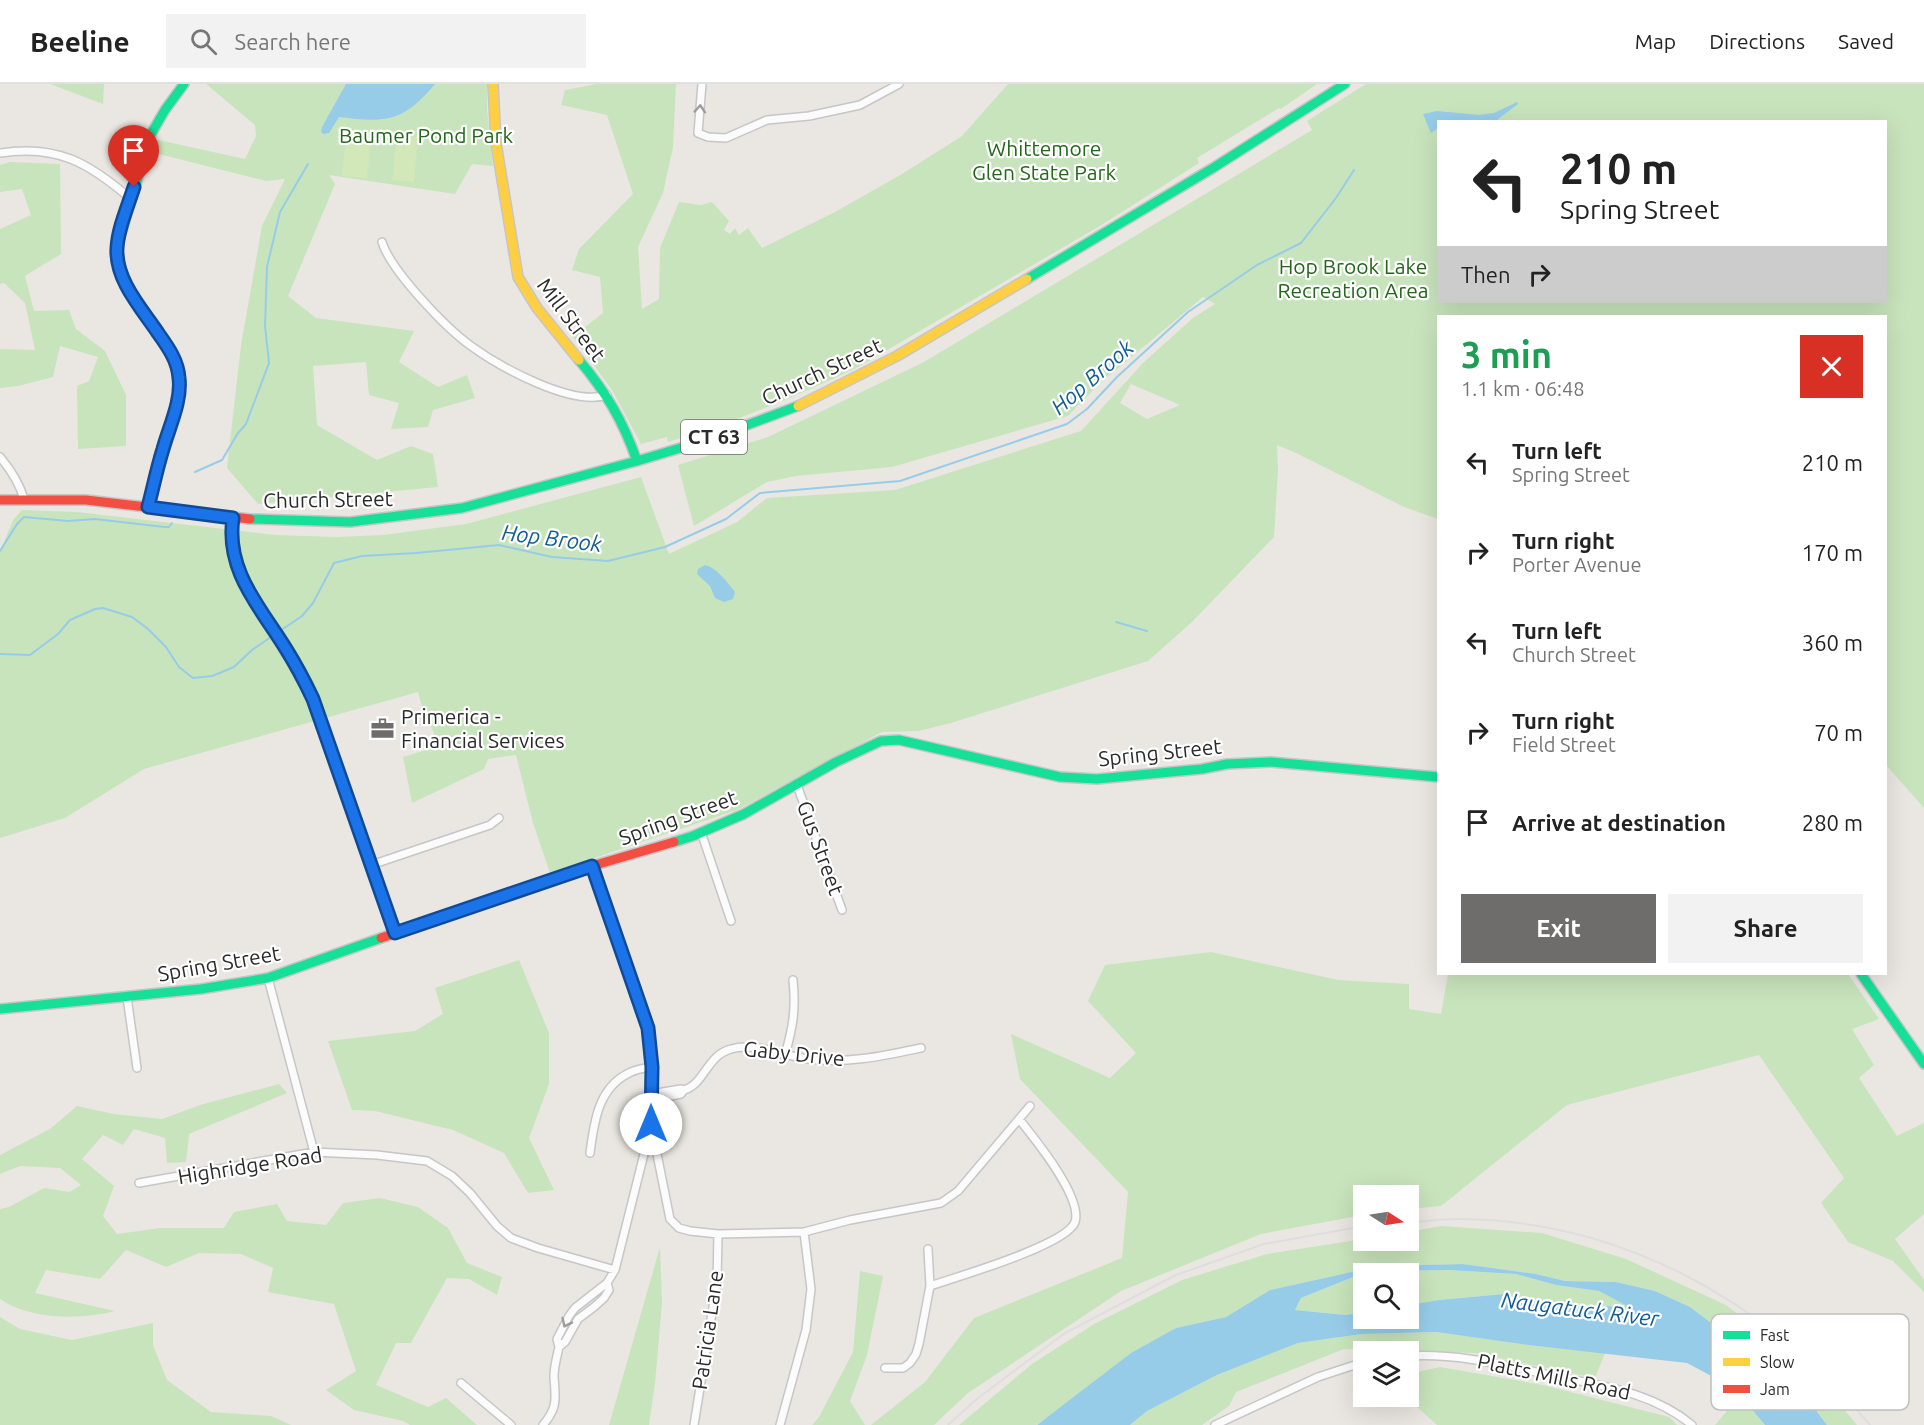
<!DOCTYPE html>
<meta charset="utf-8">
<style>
:root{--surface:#fff;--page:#f2f2f2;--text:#222;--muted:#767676;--line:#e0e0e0;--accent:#6e6d6b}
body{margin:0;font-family:Ubuntu,sans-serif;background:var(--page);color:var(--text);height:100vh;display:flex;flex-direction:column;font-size:22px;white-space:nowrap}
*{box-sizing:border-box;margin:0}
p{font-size:20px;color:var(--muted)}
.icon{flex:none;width:33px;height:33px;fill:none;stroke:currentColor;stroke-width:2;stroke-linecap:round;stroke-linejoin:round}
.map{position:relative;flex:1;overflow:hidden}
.panel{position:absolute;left:1437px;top:231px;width:450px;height:660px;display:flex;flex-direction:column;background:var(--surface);border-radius:0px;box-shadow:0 6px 24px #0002}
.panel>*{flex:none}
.hud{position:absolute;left:1437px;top:36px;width:450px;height:183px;border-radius:0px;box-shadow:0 6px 24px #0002;background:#fff;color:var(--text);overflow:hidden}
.needle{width:39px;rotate:102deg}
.tools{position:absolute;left:1353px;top:1101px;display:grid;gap:12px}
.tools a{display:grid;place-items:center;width:66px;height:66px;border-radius:0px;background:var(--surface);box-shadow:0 6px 24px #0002;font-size:30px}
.pin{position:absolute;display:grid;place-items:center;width:51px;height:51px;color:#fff;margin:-62px -26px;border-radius:50% 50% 50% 0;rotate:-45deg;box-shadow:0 0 6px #0007}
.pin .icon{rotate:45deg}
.me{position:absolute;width:66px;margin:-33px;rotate:0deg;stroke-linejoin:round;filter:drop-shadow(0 0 4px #0008)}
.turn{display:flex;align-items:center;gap:21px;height:126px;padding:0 24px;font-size:27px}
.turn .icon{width:78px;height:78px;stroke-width:2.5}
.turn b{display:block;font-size:42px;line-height:51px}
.then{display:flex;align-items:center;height:57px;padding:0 24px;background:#0003;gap:12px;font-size:22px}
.round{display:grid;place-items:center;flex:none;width:63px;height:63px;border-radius:0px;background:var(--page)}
.head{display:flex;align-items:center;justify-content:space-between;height:102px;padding:0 24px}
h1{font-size:36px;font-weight:700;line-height:45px;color:#1e9e55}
.action{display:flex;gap:12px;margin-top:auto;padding:12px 24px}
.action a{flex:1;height:69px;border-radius:0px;background:var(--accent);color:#fff;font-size:24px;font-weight:700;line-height:69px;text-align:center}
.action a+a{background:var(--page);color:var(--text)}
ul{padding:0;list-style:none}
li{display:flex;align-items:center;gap:18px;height:90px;padding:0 24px}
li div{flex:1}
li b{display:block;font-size:22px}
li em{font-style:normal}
header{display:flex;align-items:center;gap:36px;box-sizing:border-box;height:84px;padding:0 30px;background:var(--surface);border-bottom:2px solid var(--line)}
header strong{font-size:28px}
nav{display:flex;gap:33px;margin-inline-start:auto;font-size:21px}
.search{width:420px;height:54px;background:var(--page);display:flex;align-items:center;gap:15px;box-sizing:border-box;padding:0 21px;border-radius:0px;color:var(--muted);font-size:22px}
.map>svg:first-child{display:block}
.green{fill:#c8e4bc;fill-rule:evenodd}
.pitch{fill:#d2e8b9}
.water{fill:#97cce9;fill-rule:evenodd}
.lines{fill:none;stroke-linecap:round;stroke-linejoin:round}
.stream{stroke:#97cce9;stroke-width:2}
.street-casing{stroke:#c7c6c6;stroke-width:10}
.fast-casing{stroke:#c7c6c6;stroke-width:12}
.slow-casing{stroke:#c7c6c6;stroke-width:12}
.jam-casing{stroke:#c7c6c6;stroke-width:12}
.street{stroke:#fcfbfb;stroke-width:7}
.fast{stroke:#16e098;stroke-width:9}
.slow{stroke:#ffcf43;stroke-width:9}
.jam{stroke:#f24e42;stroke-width:9}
.rail{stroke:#dededf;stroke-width:2}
.oneway{stroke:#9e9d9d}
.route-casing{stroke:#114b97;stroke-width:15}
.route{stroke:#1a73e8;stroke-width:10}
.labels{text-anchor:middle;stroke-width:4.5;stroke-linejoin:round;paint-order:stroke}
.shield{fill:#fff;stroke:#6b6b6b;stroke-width:1.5}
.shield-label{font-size:20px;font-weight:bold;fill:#2b2b2b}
.park-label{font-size:21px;fill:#24671c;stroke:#fff}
.street-label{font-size:21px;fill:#2b2b2b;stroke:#fff}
.poi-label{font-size:21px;fill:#2b2b2b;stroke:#fff;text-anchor:start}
.water-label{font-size:22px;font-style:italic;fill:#115d9a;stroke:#fff}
.key{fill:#fff;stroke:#bfbfbf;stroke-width:1.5}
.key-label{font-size:16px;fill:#2b2b2b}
</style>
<header>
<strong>Beeline</strong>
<div class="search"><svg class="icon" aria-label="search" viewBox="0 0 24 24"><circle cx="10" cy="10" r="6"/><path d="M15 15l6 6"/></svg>Search here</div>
<nav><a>Map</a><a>Directions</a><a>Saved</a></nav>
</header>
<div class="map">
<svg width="1924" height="1341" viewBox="0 0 1924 1341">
<rect width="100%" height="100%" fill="#eae7e2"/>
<path class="green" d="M50 0H104L103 20Z
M206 0H487V25L493 82 472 80 455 110 329 91 335 100 288 212 316 234 414 247 399 278 438 303 467 291 475 314 433 326 428 343 391 345 399 319 369 311 366 278 313 282 317 341 377 376 411 362 433 370 438 403 258 420 227 384 241 261 262 142 285 95 266 97 151 68 154 55 245 75 256 52 255 41Z
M596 0H676L673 63 663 109 638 163 642 225 659 215 660 164 679 118 701 121 712 118 729 137 724 146 730 150 735 144 739 151 748 144 762 164 835 128 902 90 962 52 1008 0H1317L1281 25 1279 24 1197 74 1199 79 1100 142 858 283C796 313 734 338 668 358L667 353 641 360 612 306 579 261 580 259 572 253 603 229 600 193 572 186 579 165 633 110 607 31 561 21 565 6Z
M1366 0H1924V724L1886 681V232H1438V435L1404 423 1296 369 1277 361 1278 387 1274 453 1191 539 1148 577 951 639 919 647 882 648 737 726 550 789 533 739 516 671 488 675 484 685 412 719 403 673 439 662 430 640 426 637 418 608 144 685 65 734 0 754V468L13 436 22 426 77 428 275 451 336 453 383 451 466 440 641 393 669 470 737 438 767 414 895 406 1081 347 1144 278 1193 234 1215 220 1203 213 1098 301 1068 332 892 383 796 392 767 398 694 442 678 381 768 353 924 278 1312 46 1307 37ZM1438 38H1886V218H1438ZM1131 300 1180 321 1147 335 1120 319Z
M10 78 60 80 61 170 25 192 34 227 69 226 76 245 105 267 126 311V362L78 365 77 302 89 297 98 273 60 262 53 293 18 302 0 304V265L35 266 25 219 4 199 0 200V145L31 131 22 105 0 108V81Z
M1211 868 1338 896 1409 900V925L1441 930 1448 890H1848L1879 935 1852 945 1874 981 1859 994 1897 1052 1924 1039V1130L1895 1155 1924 1196V1208L1893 1177 1848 1158 1821 1119 1844 1094 1759 971 1567 1021 1441 1122 1409 1125 1408 1112H1364L1363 1131 1261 1150 1121 1207 968 1309 934 1341H871L925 1298 974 1234 1122 1174 1128 1108 1020 995 1011 950 1110 994 1136 969 1088 917 1105 881Z
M519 876 549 949V1000L529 1054 554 1106 528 1109 504 1069 453 1046 375 1027 352 1026 328 957 415 947 443 930 435 904Z
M279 1000 287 1009 189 1050 186 1078 167 1079 165 1054 134 1045 123 1061 103 1051 82 1075 114 1102 103 1132 117 1150 160 1144H224L234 1128 277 1120 287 1137 326 1141 343 1119 380 1114 418 1123 448 1144 467 1179 502 1193 497 1211 469 1195 447 1194 411 1259H396L376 1301 428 1323 446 1314 477 1341H410L403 1337 354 1326 326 1306 356 1287 334 1220 268 1208 273 1184 241 1170 199 1169 166 1183 126 1166 100 1195 46 1186 35 1209 115 1227C81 1236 30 1236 0 1215V1125L9 1123 44 1104 70 1108 81 1101 60 1084 20 1082 0 1090V1071L50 1045 77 1022 114 1030 162 1035 200 1021Z
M1441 1142 1542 1149 1626 1175 1726 1221 1779 1261 1834 1313 1857 1341H1827L1811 1320 1787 1296 1690 1223 1655 1207 1616 1198 1565 1197 1536 1190 1463 1180 1379 1182 1270 1206 1226 1233 1176 1244 1036 1341H959L1032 1280 1094 1240 1182 1196 1267 1170 1363 1155 1408 1156 1409 1148Z
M660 1163 662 1219 655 1299 649 1341H609Z
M1448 1186 1516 1190 1556 1201 1599 1207 1628 1222 1563 1223 1504 1210 1439 1216 1409 1221 1408 1190H1375L1392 1187Z
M860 1187 883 1192 867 1271 850 1317 865 1341H812L819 1333 853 1268Z
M1363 1191V1228L1346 1231 1295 1226 1301 1214 1353 1193Z
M0 1233 20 1245 72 1256 153 1239V1261L167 1296 211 1328 271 1332 291 1341H0Z
M1436 1248 1528 1261 1605 1269 1595 1294 1475 1269 1344 1265 1236 1308 1229 1322 1202 1341H1130L1147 1327 1217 1291 1298 1259 1362 1250Z
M1440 1283 1543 1301 1669 1333 1677 1341H1437L1408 1315V1290Z
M1740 1311 1765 1341H1715Z"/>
<path class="pitch" d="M346 50 371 53 367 94 342 92Z
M397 51 418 53 414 98 392 96Z"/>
<path class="water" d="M346 0H435C403 38 387 39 339 33L329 49 323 50 321 48 322 43Z
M1517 18 1518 20 1498 35 1499 37 1438 38V44L1431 49 1423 30 1437 27 1479 31 1494 29Z
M705 481C717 484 727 498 735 508L733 515 724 518 715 514 710 502 697 490 698 485Z
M1463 1180 1536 1190 1565 1197 1616 1198 1655 1207 1690 1223 1787 1296 1811 1320 1827 1341H1765L1734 1304 1687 1279 1528 1261 1436 1248 1362 1250 1298 1259 1217 1291 1147 1327 1130 1341H1037L1131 1269 1176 1244 1226 1233 1270 1206 1379 1182ZM1448 1186 1516 1190 1556 1201 1599 1207 1627 1222 1563 1223 1504 1210 1439 1216 1409 1221 1408 1234H1364L1363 1228 1346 1231 1295 1226 1301 1214 1353 1193 1363 1191 1364 1190 1392 1187Z"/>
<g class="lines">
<path class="stream" d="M195 388 222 376 238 349 246 340 269 279 265 242 267 183 280 128 308 80
M0 467 17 440 24 433 68 437 95 435 164 443H169L172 439
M1116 538 1147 547
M0 570 30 571 58 550 70 536 95 525 103 524 132 533 148 545 166 563 179 583 193 594 212 592 234 583 252 566 302 532 313 519 334 479 362 472 416 469 499 461 552 473 608 477 665 463 726 435 760 409 900 397 1067 340 1087 325 1117 293 1188 228 1257 181 1301 159 1336 114 1354 86"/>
<defs>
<path id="street" d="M702 0 698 49 708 53 726 54 767 36 809 32 860 21 899 0
M0 69C57 60 89 79 131 115
M382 158C391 187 446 244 471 262 500 283 572 323 607 311
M0 373C11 386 19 398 24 415
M233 434C225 487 261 524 286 565 296 581 305 597 313 615L395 849
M797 701 842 826
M701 748 731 837
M371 781 490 741 499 734
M592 782 648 944 652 983 651 1040 670 1135 679 1144 690 1147 718 1150 804 1148 850 1136 941 1119 958 1107 1030 1022
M268 894 314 1068
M127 913 137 984
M785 971C793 943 796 925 793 896
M681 1005 684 1006 681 1010 671 1012 651 1010Z
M684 1006C704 1001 707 971 731 965 755 958 783 972 808 975 847 980 883 972 921 964
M590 1069C594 1038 598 1004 629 989 636 985 644 984 652 983
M139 1099 314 1068 377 1071 427 1077 452 1092 470 1109 497 1142 511 1154 538 1164 615 1186
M607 1199 609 1206 604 1214 594 1223 578 1235 565 1258 559 1263 557 1255 569 1232 575 1224 607 1199 615 1186 651 1042
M930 1202C956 1193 1067 1161 1075 1138 1083 1113 1034 1054 1019 1035
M1408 1272C1457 1269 1503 1281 1550 1291 1600 1302 1651 1307 1692 1341
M885 1284H903L910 1279 916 1270 919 1260 930 1202 928 1165
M461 1299 511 1341
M543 1341C559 1322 555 1314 554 1292 554 1283 557 1272 559 1263
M694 1341 717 1198 718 1150
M780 1341 806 1246 811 1205 804 1148
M1215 1341 1318 1293 1364 1278"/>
<path id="fast" d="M1027 195 1213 84 1345 0
M579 276C606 308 623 337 637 377
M148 423 179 308V292L171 268 135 216 122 192 117 162 151 50 165 26 184 0
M250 435 350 438 462 424 637 377 707 356 798 322
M674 758 693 752 744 730 836 678 881 657 899 656 1060 693 1097 695 1202 685 1227 680 1271 678 1438 693
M1861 890 1924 980
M0 925 201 905 268 894 381 854"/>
<path id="slow" d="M493 0 496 59 518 193 537 224 579 276
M798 322 897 272 1027 195"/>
<path id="jam" d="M0 416H86L250 435
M381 854 592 782 674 758"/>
</defs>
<use href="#street" class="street-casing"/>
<use href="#fast" class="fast-casing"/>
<use href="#slow" class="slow-casing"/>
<use href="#jam" class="jam-casing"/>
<use href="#street" class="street"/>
<use href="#fast" class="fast"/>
<use href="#slow" class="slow"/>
<use href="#jam" class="jam"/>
<path class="rail" d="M1408 1139C1425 1137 1442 1135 1459 1135 1622 1136 1767 1218 1870 1341
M948 1341 978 1314 1065 1249 1176 1191 1264 1160 1364 1142"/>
</g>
<defs><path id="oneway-chevron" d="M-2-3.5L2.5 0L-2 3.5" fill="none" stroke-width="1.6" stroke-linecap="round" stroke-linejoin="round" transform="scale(1.5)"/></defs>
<g class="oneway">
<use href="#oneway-chevron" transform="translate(700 25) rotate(-86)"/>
<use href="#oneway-chevron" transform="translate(566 1239) rotate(116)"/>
</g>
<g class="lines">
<defs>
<path id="route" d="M134 103C128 122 118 144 117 164 115 196 142 225 158 249 168 263 178 277 179 294 182 317 169 343 163 365 157 384 153 404 148 423L233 434C225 487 261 524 286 565 296 581 305 598 313 615L395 849 592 782 648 944 652 983 651 1040"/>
</defs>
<use href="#route" class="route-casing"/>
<use href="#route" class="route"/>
</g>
<defs>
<symbol id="office-bare" viewBox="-9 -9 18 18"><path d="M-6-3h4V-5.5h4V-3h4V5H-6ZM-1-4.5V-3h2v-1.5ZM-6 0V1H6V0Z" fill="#6e6d6b" stroke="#fff" stroke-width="2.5" paint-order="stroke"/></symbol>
</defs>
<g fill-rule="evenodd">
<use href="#office-bare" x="366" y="628" width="33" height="33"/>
</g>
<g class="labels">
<rect class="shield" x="681" y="336" width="66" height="34" rx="4.5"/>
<g class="shield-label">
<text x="714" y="360">CT 63</text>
</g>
<g class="park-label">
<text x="426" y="59">Baumer Pond Park</text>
<text x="1044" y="72">Whittemore<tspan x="1044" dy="24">Glen State Park</tspan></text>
<text x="1353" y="190">Hop Brook Lake<tspan x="1353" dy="24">Recreation Area</tspan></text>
</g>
<g class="street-label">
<text transform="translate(571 236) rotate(53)" y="7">Mill Street</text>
<text transform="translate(822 288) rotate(-25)" y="7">Church Street</text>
<text transform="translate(328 416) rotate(-1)" y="7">Church Street</text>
<text transform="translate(1160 669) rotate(-6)" y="7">Spring Street</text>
<text transform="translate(678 734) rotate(-20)" y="7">Spring Street</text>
<text transform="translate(820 764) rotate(70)" y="7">Gus Street</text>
<text transform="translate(219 880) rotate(-10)" y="7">Spring Street</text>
<text transform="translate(794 970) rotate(6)" y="7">Gaby Drive</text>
<text transform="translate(250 1082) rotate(-9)" y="7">Highridge Road</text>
<text transform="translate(708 1246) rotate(-82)" y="7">Patricia Lane</text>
<text transform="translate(1554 1293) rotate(12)" y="7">Platts Mills Road</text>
</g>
<g class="poi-label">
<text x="401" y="640">Primerica -<tspan x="401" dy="24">Financial Services</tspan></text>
</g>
<g class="water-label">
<text transform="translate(1092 293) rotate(-41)" y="8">Hop Brook</text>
<text transform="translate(552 454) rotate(7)" y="8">Hop Brook</text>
<text transform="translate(1580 1225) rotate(7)" y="8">Naugatuck River</text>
</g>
</g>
<rect x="1711" y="1230" width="198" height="96" rx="9" class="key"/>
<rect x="1723" y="1247" width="27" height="8" fill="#16e098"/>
<rect x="1723" y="1274" width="27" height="8" fill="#ffcf43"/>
<rect x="1723" y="1301" width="27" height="8" fill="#f24e42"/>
<g class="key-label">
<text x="1760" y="1257">Fast</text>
<text x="1760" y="1284">Slow</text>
<text x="1760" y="1311">Jam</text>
</g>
</svg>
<div class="tools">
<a><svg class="needle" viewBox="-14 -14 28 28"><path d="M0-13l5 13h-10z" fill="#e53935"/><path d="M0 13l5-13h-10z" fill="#767676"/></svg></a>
<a><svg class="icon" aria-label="search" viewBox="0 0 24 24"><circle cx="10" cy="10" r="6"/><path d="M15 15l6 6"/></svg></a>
<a><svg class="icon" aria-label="layers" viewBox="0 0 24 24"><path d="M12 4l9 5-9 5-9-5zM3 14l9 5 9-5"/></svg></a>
</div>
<div class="pin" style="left:134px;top:103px;background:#d93025"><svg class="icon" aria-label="arrive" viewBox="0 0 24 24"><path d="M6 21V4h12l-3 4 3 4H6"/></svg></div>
<svg class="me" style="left:651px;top:1040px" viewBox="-20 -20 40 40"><circle r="19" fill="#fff"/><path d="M0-13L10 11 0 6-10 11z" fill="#1a73e8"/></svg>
<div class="hud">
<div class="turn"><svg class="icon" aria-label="left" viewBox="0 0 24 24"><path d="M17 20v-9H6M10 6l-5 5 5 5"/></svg><div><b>210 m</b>Spring Street</div></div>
<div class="then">Then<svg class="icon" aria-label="right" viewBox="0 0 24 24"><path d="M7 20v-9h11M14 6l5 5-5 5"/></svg></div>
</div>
<section class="panel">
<div class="head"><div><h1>3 min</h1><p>1.1 km · 06:48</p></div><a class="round" style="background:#d93025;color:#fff"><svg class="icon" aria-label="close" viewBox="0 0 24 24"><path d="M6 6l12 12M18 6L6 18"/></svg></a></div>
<ul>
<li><svg class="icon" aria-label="left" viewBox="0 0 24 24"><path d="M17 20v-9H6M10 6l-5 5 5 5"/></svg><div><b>Turn left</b><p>Spring Street</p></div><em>210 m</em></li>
<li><svg class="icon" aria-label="right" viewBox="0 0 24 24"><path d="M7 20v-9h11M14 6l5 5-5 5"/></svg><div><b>Turn right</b><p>Porter Avenue</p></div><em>170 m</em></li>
<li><svg class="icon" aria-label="left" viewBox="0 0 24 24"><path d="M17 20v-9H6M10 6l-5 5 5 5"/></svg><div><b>Turn left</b><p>Church Street</p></div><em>360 m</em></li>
<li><svg class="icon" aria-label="right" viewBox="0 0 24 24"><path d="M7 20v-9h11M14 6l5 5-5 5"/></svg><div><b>Turn right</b><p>Field Street</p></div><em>70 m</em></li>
<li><svg class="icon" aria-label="arrive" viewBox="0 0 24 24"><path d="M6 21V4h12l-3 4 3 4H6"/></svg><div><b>Arrive at destination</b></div><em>280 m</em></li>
</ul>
<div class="action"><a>Exit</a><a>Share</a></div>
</section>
</div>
